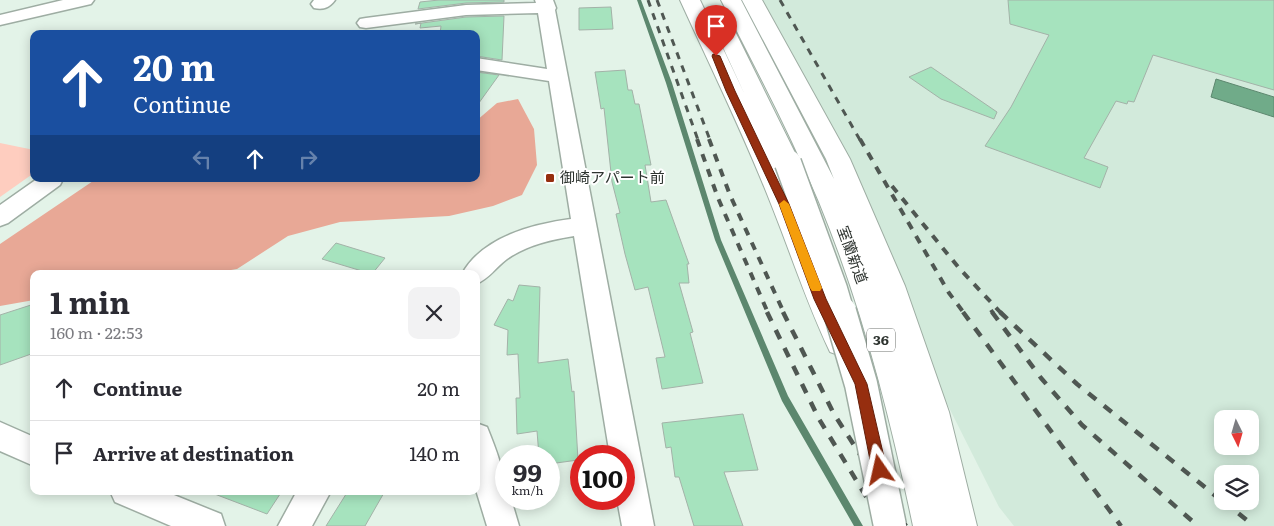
<!DOCTYPE html>
<meta charset="utf-8">
<style>
:root{--surface:#fff;--page:#f2f2f3;--text:#2b2b33;--muted:#7c7c81;--line:#e1e1e2}
body{margin:0;font-family:Literata,"Noto Sans JP",serif;background:var(--page);color:var(--text);height:100vh;display:flex;flex-direction:column;font-size:19px;white-space:nowrap}
*{box-sizing:border-box;margin:0}
p{font-size:16px;color:var(--muted)}
.icon{flex:none;width:28px;height:28px;fill:none;stroke:currentColor;stroke-width:2;stroke-linecap:round;stroke-linejoin:round}
.map{position:relative;flex:1;overflow:hidden}
.details{position:absolute;left:30px;top:270px;width:450px;height:225px;display:flex;flex-direction:column;background:var(--surface);border-radius:10px;box-shadow:0 2px 12px #0003}
.details>*{flex:none}
.banner{position:absolute;left:30px;top:30px;width:450px;height:152px;border-radius:10px;box-shadow:0 2px 12px #0003;background:#1a4fa0;color:#fff;overflow:hidden}
.needle{width:32px;rotate:175deg}
.fabs{position:absolute;left:1214px;top:410px;display:grid;gap:10px}
.fabs a{display:grid;place-items:center;width:45px;height:45px;border-radius:10px;background:var(--surface);box-shadow:0 2px 12px #0003;font-size:25px}
.speed{position:absolute;left:495px;top:445px;display:flex;gap:10px;font-size:25px;font-weight:700;text-align:center}
.speed>*{display:grid;place-content:center;width:65px;height:65px;border-radius:50%;background:var(--surface);box-shadow:0 2px 12px #0003;line-height:1}
.speed small{font-size:12px;font-weight:400}
.speed .limit{border:8px solid #d22;background:#fff;color:#111}
.pin{position:absolute;display:grid;place-items:center;width:42px;height:42px;color:#fff;margin:-51px -21px;border-radius:50% 50% 50% 0;rotate:-45deg;box-shadow:0 0 5px #0007}
.pin .icon{rotate:45deg}
.me{position:absolute;width:55px;margin:-28px;rotate:349deg;stroke-linejoin:round;filter:drop-shadow(0 0 4px #0008)}
.turn{display:flex;align-items:center;gap:18px;height:105px;padding:0 20px;font-size:22px}
.turn .icon{width:65px;height:65px;stroke-width:2.5}
.turn b{display:block;font-size:35px;line-height:42px}
.lanes{display:flex;align-items:center;height:48px;padding:0 20px;background:#0003;justify-content:center;gap:25px;direction:ltr}
.lanes .off{opacity:.35}
.round{display:grid;place-items:center;flex:none;width:52px;height:52px;border-radius:10px;background:var(--page)}
.summary{display:flex;align-items:center;justify-content:space-between;height:85px;padding:0 20px}
h1{font-size:30px;font-weight:700;line-height:38px}
ul{padding:0;list-style:none}
li{display:flex;align-items:center;gap:15px;height:65px;padding:0 20px;border-top:1px solid var(--line)}
li div{flex:1}
li b{display:block;font-size:19px}
li em{font-style:normal}
.map>svg:first-child{display:block}
.built{fill:#d2eadb;fill-rule:evenodd}
.green{fill:#fecdbf}
.forest{fill:#e8a896}
.water{fill:#70ab89;stroke:#5c876e}
.lines{fill:none;stroke-linecap:round;stroke-linejoin:round}
.stream{fill:#5c876e;fill-rule:evenodd}
.building{fill:#a6e3be;stroke:#a3b2a8}
.minor-casing{stroke:#9eada3;stroke-width:3}
.highway-casing{stroke:#9eada3;stroke-width:2}
.minor{fill:#fff;fill-rule:evenodd}
.highway{fill:#fff;fill-rule:evenodd}
.rail-far2{stroke:#4f5752;stroke-width:3;stroke-dasharray:7 7;stroke-linecap:butt}
.rail-far1{stroke:#4f5752;stroke-width:4;stroke-dasharray:8 8;stroke-linecap:butt}
.rail{stroke:#4f5752;stroke-width:4.5;stroke-dasharray:10 10;stroke-linecap:butt}
.highway-bridge-far1-casing{stroke:#9eada3;stroke-width:29;stroke-linecap:butt}
.highway-bridge-casing{stroke:#9eada3;stroke-width:35;stroke-linecap:butt}
.highway-bridge-far1{stroke:#fff;stroke-width:26}
.highway-bridge{stroke:#fff;stroke-width:32}
.route{fill:#962e0f;stroke:#621e0a}
.slow{fill:#f59e0b}
.poi-dot{fill:#962e0f;stroke:#fff;stroke-width:2}
.labels{text-anchor:middle;stroke-width:4;stroke-linejoin:round;paint-order:stroke}
.shield{fill:#fff;stroke:#6c706d;stroke-width:1}
.shield-label{font-size:14px;font-weight:bold;fill:#2d332f}
.poi-label{font-size:15px;fill:#2d332f;stroke:#fff;text-anchor:start}
.street-label{font-size:15px;fill:#2d332f;stroke:#fff}
</style>
<div class="map">
<svg width="1274" height="526" viewBox="0 0 1274 526">
<rect width="100%" height="100%" fill="#e3f3e8"/>
<path class="built" d="M744 0H1274V526H1014L999 507ZM1222 419H1250V446H1222ZM1222 474H1250V501H1222Z"/>
<path class="green" d="M0 143 34 150V173L0 197Z"/>
<path class="forest" d="M518 99 534 129 537 165 522 195 493 206 449 216 340 222 288 236 237 269 207 274H34V300L0 306V244L96 179H476V121L497 103Z"/>
<path class="water" d="M1216 79 1274 97V117L1211 97Z"/>
<g class="lines">
<path class="stream" d="M637 0H641L672 83 721 240 788 396 863 526H854L782 401 715 240 666 83Z"/>
</g>
<path class="building" d="M439 0H504V2L466 3 418 9 420 2Z
M1008 0H1274V90L1153 55 1134 102 1128 101 1127 104 1116 101 1084 158 1108 167 1100 188 985 146 1011 107 1049 35 1010 24Z
M611 7 613 29 579 30V8Z
M504 16 502 60 476 56 478 34H440L441 26 420 28 421 23 415 24 466 17Z
M931 67 997 112 994 119 941 99 909 77Z
M625 70 628 90H632L635 104H639L651 165H645L651 202 666 200 689 264H687L689 283H679L693 332 690 333 703 383 662 389 656 358 665 357 648 287 635 290 625 254 616 214 620 213 612 182 604 108 601 109 595 72Z
M476 72 499 75 476 107Z
M336 243 385 258 372 274 322 259Z
M519 285 540 287 538 363 568 359 572 392 574 391 578 460 549 464V456H539L537 431 517 434 516 398H520L518 354 507 355 508 330 494 325 508 299 513 301Z
M34 304V353L0 365V315Z
M743 414 758 470 724 472 743 526H694L679 477H675L671 447 666 448 662 423Z
M212 491H282L267 514 212 493Z
M348 491H385L365 526H326Z"/>
<g class="lines">
<defs>
<path id="minor" d="M63 0H94L91 4 0 25V15Z
M314 0H335C329 8 323 10 314 8L311 4Z
M535 0H553L556 8 555 10 654 526H622L617 499H624V456H610L574 236C550 240 527 245 507 259 496 267 489 279 476 284V274H462C482 237 533 224 571 219L549 81 476 70V58L547 69 538 13 466 15 366 28 360 27 357 23 360 19 366 18 466 5 536 3Z
M37 179H63L60 185 8 223 0 226V205Z
M0 422 34 437V466L0 451Z
M476 423 487 427C496 449 506 475 506 499H511L519 526H487L476 490Z
M110 491H164L221 514 225 526H171L115 502Z
M297 491H331L312 526H278Z"/>
<path id="highway" d="M680 0H700L745 95 709 17 712 13 719 11 726 13 800 163 797 169 788 171 780 169C807 226 828 286 856 343L852 352 841 356 830 352C807 304 791 254 771 204 744 135 711 68 680 0Z
M721 0H741L834 179 826 159 742 0H762L850 159 905 286 949 412 977 526H913C890 416 862 306 819 202 790 133 755 67 721 0Z"/>
</defs>
<use href="#minor" class="minor-casing"/>
<use href="#highway" class="highway-casing"/>
<use href="#minor" class="minor"/>
<use href="#highway" class="highway"/>
<path class="rail-far2" d="M648 0 698 140
M657 0 710 140
M780 0 860 140"/>
<path class="rail-far1" d="M697 139 718 198 768 313
M709 139 730 195 784 313
M860 139 949 293 964 313
M892 186 959 268 1001 313
M991 310 993 313"/>
<path class="rail" d="M767 312 819 419 884 526
M783 312 834 414 906 526
M963 312 1121 526
M992 312 1041 378 1082 425 1198 526
M1000 312 1077 384 1222 501
M1223 501 1254 526"/>
<defs>
<path id="highway-bridge-far1" d="M788 163 834 289 841 313"/>
<path id="highway-bridge" d="M840 312 861 384 890 526"/>
</defs>
<use href="#highway-bridge-far1" class="highway-bridge-far1-casing"/>
<use href="#highway-bridge" class="highway-bridge-casing"/>
<use href="#highway-bridge-far1" class="highway-bridge-far1"/>
<use href="#highway-bridge" class="highway-bridge"/>
</g>
<path class="route" d="M713 54 720 56 735 91 789 204 826 299 867 384 887 470 884 475 880 477 875 475 872 470 855 384 814 299 779 204 726 91 712 56Z"/>
<path class="slow" d="M784 200 789 204 822 288 820 291H812L810 288 779 204Z"/>
<rect class="poi-dot" x="545" y="173" width="10" height="10" rx="2.5"/>
<g class="labels">
<rect class="shield" x="867" y="328.5" width="28" height="23" rx="4"/>
<g class="shield-label">
<text x="881" y="345">36</text>
</g>
<g class="poi-label">
<text x="560" y="183">御崎アパート前</text>
</g>
<g class="street-label">
<text transform="translate(852 255) rotate(70)" y="5">室蘭新道</text>
</g>
</g>
</svg>
<div class="fabs">
<a><svg class="needle" viewBox="-14 -14 28 28"><path d="M0-13l5 13h-10z" fill="#e53935"/><path d="M0 13l5-13h-10z" fill="#7c7c81"/></svg></a>
<a><svg class="icon" aria-label="layers" viewBox="0 0 24 24"><path d="M12 4l9 5-9 5-9-5zM3 14l9 5 9-5"/></svg></a>
</div>
<div class="speed"><div>99<small>km/h</small></div><div class="limit">100</div></div>
<div class="pin" style="left:716px;top:56px;background:#d93025"><svg class="icon" aria-label="arrive" viewBox="0 0 24 24"><path d="M6 21V4h12l-3 4 3 4H6"/></svg></div>
<svg class="me" style="left:880px;top:470px" viewBox="-20 -20 40 40"><path d="M0-17L14 15 0 8-14 15z" fill="#962e0f" stroke="#fff" stroke-width="4"/></svg>
<div class="banner">
<div class="turn"><svg class="icon" aria-label="ahead" viewBox="0 0 24 24"><path d="M12 20V5M6 11l6-6 6 6"/></svg><div><b>20 m</b>Continue</div></div>
<div class="lanes"><svg class="icon off" aria-label="left" viewBox="0 0 24 24"><path d="M17 20v-9H6M10 6l-5 5 5 5"/></svg><svg class="icon" aria-label="ahead" viewBox="0 0 24 24"><path d="M12 20V5M6 11l6-6 6 6"/></svg><svg class="icon off" aria-label="right" viewBox="0 0 24 24"><path d="M7 20v-9h11M14 6l5 5-5 5"/></svg></div>
</div>
<section class="details">
<div class="summary"><div><h1>1 min</h1><p>160 m · 22:53</p></div><a class="round"><svg class="icon" aria-label="close" viewBox="0 0 24 24"><path d="M6 6l12 12M18 6L6 18"/></svg></a></div>
<ul>
<li><svg class="icon" aria-label="ahead" viewBox="0 0 24 24"><path d="M12 20V5M6 11l6-6 6 6"/></svg><div><b>Continue</b></div><em>20 m</em></li>
<li><svg class="icon" aria-label="arrive" viewBox="0 0 24 24"><path d="M6 21V4h12l-3 4 3 4H6"/></svg><div><b>Arrive at destination</b></div><em>140 m</em></li>
</ul>
</section>
</div>
